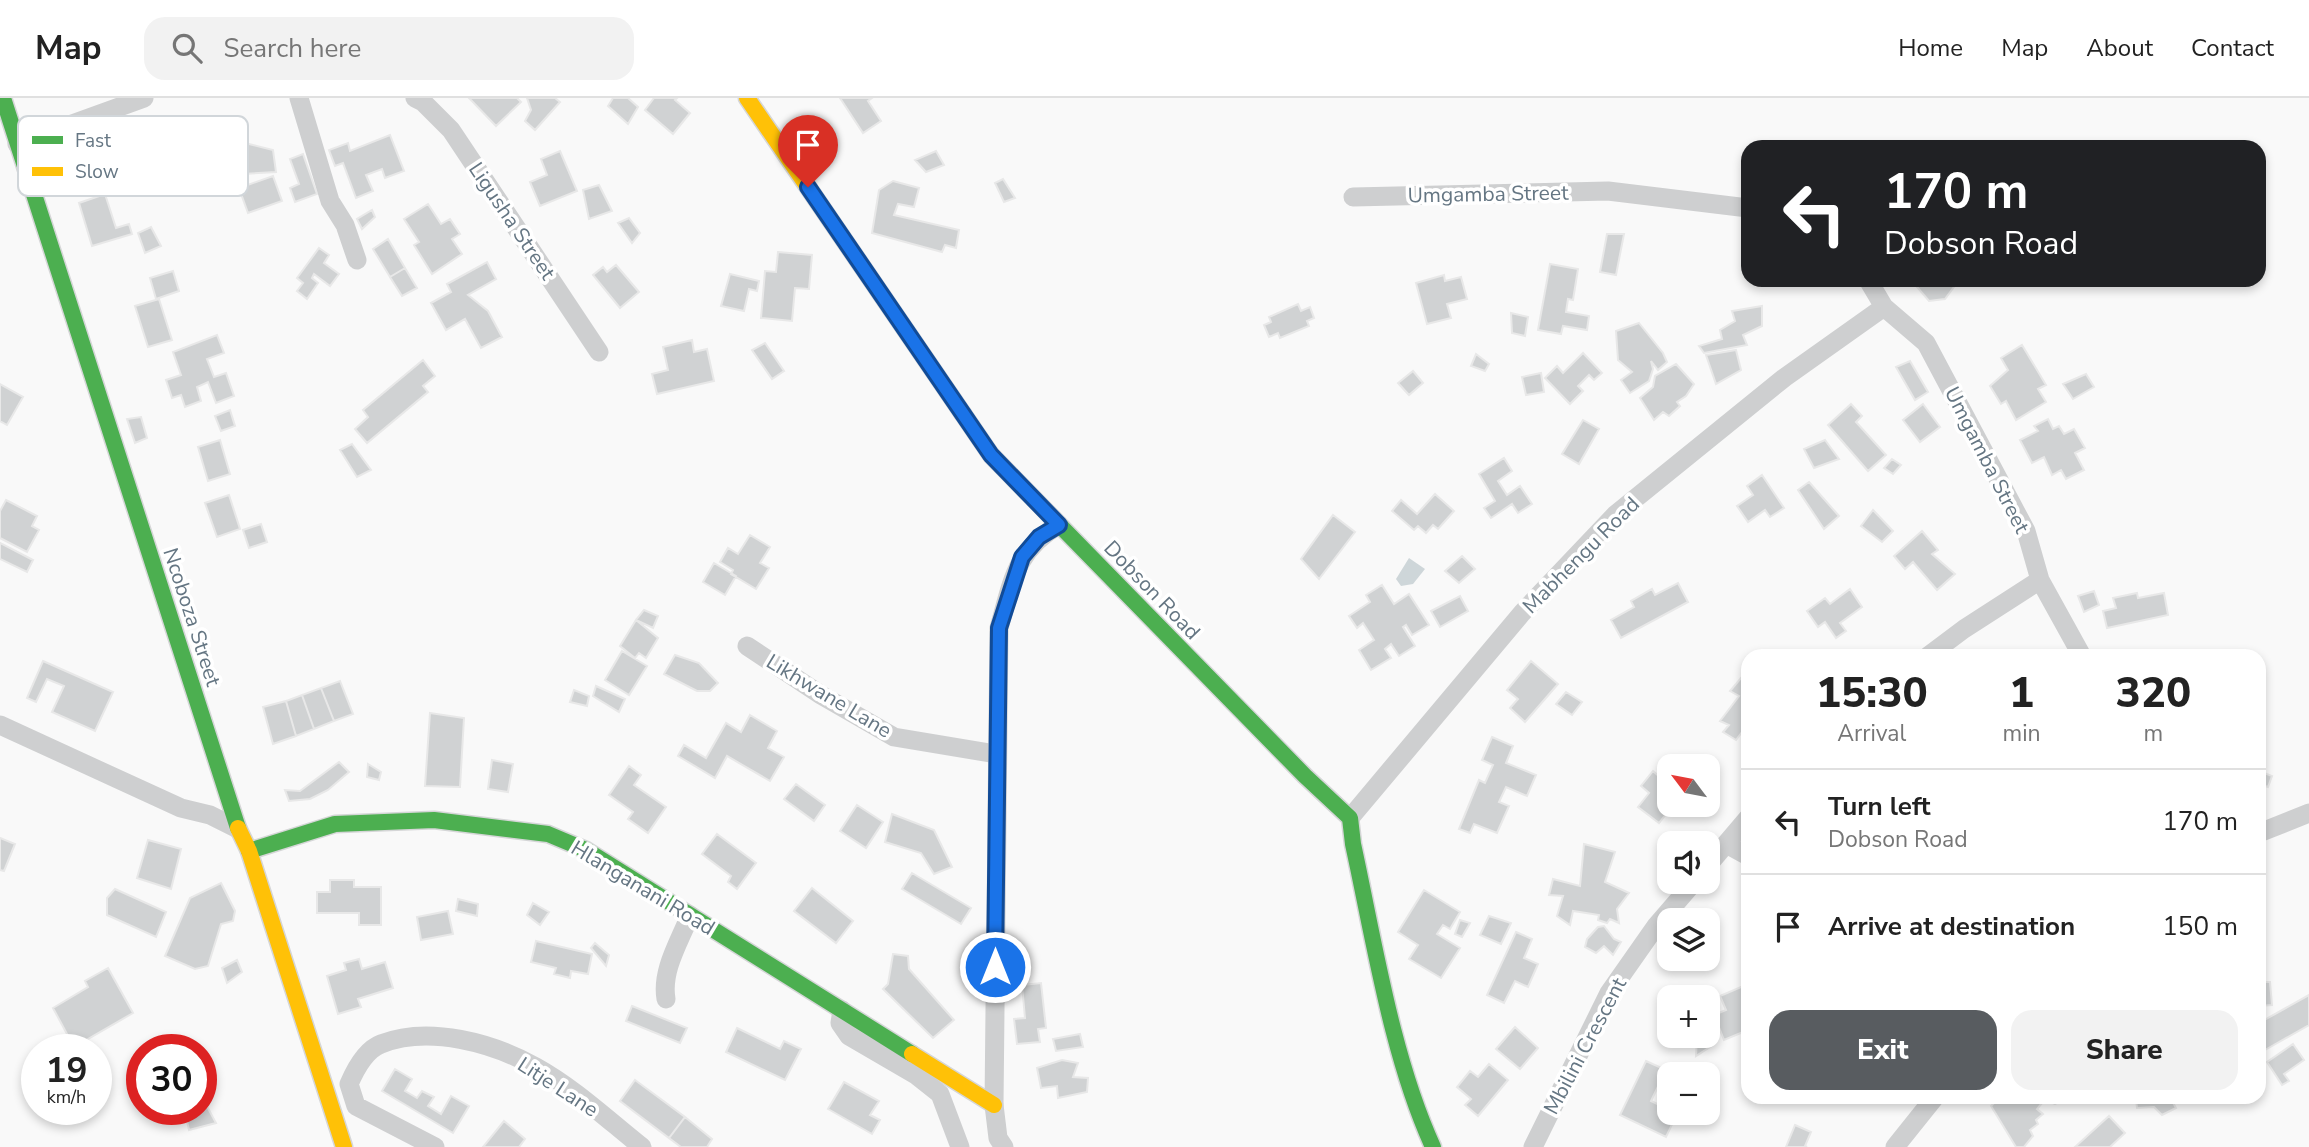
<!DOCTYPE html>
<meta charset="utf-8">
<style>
:root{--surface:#fff;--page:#f2f2f2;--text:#222;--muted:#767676;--line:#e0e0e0;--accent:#585c60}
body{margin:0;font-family:"Nunito Sans",sans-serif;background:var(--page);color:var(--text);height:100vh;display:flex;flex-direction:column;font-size:26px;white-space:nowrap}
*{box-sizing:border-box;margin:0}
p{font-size:23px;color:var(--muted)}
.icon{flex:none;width:38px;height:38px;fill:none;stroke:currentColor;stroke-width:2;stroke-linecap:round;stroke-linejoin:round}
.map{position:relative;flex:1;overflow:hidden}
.details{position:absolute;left:1741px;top:551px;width:525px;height:455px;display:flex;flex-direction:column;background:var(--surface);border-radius:21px;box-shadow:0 4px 10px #0003}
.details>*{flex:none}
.hud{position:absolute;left:1741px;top:42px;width:525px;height:147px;border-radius:21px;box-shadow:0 4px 10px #0003;background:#202124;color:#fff;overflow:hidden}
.needle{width:46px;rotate:302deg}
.tools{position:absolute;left:1657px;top:656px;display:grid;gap:14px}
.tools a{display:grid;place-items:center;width:63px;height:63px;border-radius:14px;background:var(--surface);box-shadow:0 4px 10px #0003;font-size:35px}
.speed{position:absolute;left:21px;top:936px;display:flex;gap:14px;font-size:35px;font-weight:700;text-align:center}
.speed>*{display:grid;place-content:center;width:91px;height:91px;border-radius:50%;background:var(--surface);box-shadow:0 4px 10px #0003;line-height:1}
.speed small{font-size:18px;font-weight:400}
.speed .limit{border:10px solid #d22;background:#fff;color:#111}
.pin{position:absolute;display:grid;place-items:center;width:60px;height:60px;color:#fff;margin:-72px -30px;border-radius:50% 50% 50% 0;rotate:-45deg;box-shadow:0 0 7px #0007}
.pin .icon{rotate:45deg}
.me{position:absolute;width:77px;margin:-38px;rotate:0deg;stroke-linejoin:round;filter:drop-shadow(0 0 5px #0008)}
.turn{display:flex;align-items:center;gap:24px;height:147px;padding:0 28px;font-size:32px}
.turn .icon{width:91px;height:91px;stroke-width:2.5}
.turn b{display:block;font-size:49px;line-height:60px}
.eta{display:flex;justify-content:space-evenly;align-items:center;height:119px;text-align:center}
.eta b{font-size:42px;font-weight:800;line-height:49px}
.primary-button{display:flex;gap:14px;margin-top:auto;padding:14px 28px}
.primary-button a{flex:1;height:80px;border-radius:21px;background:var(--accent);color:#fff;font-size:28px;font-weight:800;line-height:80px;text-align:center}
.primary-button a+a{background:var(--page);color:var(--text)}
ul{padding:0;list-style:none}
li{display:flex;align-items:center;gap:21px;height:105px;padding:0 28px;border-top:2px solid var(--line)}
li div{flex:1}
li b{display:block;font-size:26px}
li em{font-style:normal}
header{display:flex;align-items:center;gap:42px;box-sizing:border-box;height:98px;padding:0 35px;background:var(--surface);border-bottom:2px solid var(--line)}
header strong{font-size:33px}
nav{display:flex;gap:38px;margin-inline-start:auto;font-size:24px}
.search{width:490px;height:63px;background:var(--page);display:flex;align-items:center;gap:18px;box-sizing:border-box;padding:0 24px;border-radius:21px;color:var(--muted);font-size:26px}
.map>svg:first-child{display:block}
.water{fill:#ced6d9}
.building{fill:#d0d2d3;stroke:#e8e8e8;stroke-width:2}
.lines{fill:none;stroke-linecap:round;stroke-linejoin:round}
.fast-casing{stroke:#d5d6d7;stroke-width:19}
.slow-casing{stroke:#d5d6d7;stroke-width:19}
.street{stroke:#cecfd0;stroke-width:19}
.fast{stroke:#4caf50;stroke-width:16}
.slow{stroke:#ffc107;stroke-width:16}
.route-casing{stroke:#114b97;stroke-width:18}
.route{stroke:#1a73e8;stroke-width:12}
.labels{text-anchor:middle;stroke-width:7;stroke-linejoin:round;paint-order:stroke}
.street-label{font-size:21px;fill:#657683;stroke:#fff}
.key{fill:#fff;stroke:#d1d6da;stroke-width:2}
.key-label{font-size:19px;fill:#657683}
</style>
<header>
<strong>Map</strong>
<div class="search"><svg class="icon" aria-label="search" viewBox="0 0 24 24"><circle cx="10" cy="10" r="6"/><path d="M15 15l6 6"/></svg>Search here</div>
<nav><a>Home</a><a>Map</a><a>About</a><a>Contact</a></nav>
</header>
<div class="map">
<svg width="2309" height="1049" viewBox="0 0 2309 1049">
<rect width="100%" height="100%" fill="#f9f9f9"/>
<path class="water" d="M1409 460 1425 471 1413 486 1401 488 1396 481Z"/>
<path class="building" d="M469 0H517L521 4 496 28Z
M527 0H555L560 4 535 32 525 23 531 12Z
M613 0H628L638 9 628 26 608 8Z
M654 0H677L675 2 690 15 673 36 645 12Z
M840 0H872L868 3 881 23 863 35Z
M390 37 404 73 385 80 382 71 366 77 373 93 356 100 343 65 335 68 329 52 348 45 350 53Z
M245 45 273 52 276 74 243 76 247 82 237 85 232 48Z
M560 53 577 93 540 108 530 84 547 77 541 61Z
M936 53 944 67 926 74 915 62Z
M303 56 317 96 295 104 290 90 299 86 290 61Z
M273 78 282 103 248 115 239 90Z
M1003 81 1015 100 1004 104 995 85Z
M893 83 919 90 914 109 898 106 894 117 959 132 956 150 945 147 942 154 872 135 879 92Z
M599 87 612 113 589 121 583 92Z
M105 96 116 130 129 126 132 136 92 148 79 105Z
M428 106 441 126 450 121 460 136 452 141 462 156 432 176 414 147 419 144 404 121Z
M372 112 375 119 362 131 357 121Z
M629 120 640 135 632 145 618 125Z
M151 129 161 148 145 155 138 135Z
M1607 136H1624L1616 177 1600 174Z
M388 141 405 170 390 179 373 151Z
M319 150 329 157 324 165 339 176 330 188 314 176 312 180 318 185 307 201 297 193 303 185 297 180Z
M778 154 812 157 809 191 795 190 792 223 761 220 765 173 776 174Z
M487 164 496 181 468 197 488 213 502 239 481 250 465 221 446 232 431 205 451 194 447 186Z
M1550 166 1578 171 1573 202 1568 201 1566 214 1589 218 1587 232 1563 228 1561 236 1538 232Z
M616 167 639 194 620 210 593 177 603 169 607 174Z
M405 170 417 190 402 198 390 179Z
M173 173 179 193 156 201 150 180Z
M730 176 759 183 757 193 749 191 744 213 721 208Z
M1444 177 1445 183 1461 179 1467 201 1447 206 1451 220 1427 226 1416 185Z
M1911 182H1959L1945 201 1929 203Z
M159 201 172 242 148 249 135 208Z
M1298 206 1301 213 1310 209 1314 220 1307 223 1309 228 1280 240 1278 235 1269 239 1264 227 1271 224 1269 219Z
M1762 208V228L1743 237 1747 247 1704 255 1699 248 1722 241 1720 232 1735 223 1732 213Z
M1511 215 1528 219 1525 238 1512 235Z
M1639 225 1663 255 1667 264 1658 272 1651 263 1653 271 1649 283 1630 295 1621 282 1632 274 1618 262 1616 233Z
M217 237 224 255 207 261 214 279 226 275 234 298 216 305 208 284 197 289 201 303 185 309 181 297 172 300 166 282 181 277 173 254Z
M692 242 694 254 707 251 714 283 657 296 652 276 668 272 663 249Z
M765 245 784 273 772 281 752 252Z
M2022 247 2046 287 2038 291 2046 304 2016 322 2006 303 2001 306 1990 288 2008 272 2001 260Z
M1736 252 1741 272 1716 286 1706 257Z
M1583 255 1602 275 1594 282 1589 277 1578 288 1583 293 1570 306 1545 280 1557 268 1563 275Z
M1476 256 1489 266 1485 273 1471 268Z
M423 262 435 278 423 288 428 294 367 345 355 331 368 319 363 312Z
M1910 263 1928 294 1915 302 1896 269Z
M1676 266 1694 286 1686 298 1677 304 1680 308 1669 318 1663 314 1654 322 1640 300 1653 289 1655 278Z
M1413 273 1423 285 1409 297 1398 285Z
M1541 275 1544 294 1526 297 1522 279Z
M2086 276 2094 289 2073 301 2063 286Z
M0 286 23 299 7 327 0 323Z
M1851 306 1862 318 1856 324 1886 357 1868 373 1828 327Z
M1923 306 1940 329 1920 344 1903 322Z
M230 312 235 328 221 333 215 318Z
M141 319 147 340 135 345 127 321Z
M2048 321 2053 331 2059 328 2064 336 2074 331 2085 350 2075 355 2084 372 2066 381 2061 372 2052 377 2044 359 2032 365 2020 342 2038 333 2034 328Z
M1583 322 1599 331 1579 366 1562 356Z
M220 342 230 376 208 383 198 349Z
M1825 342 1839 361 1814 370 1804 351Z
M352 346 371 372 357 379 340 352Z
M1504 360 1512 373 1498 383 1507 397 1520 388 1532 406 1518 415 1512 406 1491 420 1484 410 1495 403 1479 376Z
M1892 361 1901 367 1893 376 1884 370Z
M1762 377 1784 410 1770 419 1765 412 1748 424 1737 408 1753 397 1747 388Z
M1809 384 1839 418 1824 431 1798 392Z
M1435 396 1454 413 1438 431 1433 427 1426 435 1418 428 1414 432 1392 413 1401 402 1417 416Z
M229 397 240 431 217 439 205 405Z
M6 402 37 418 32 428 39 432 27 454 0 440V413Z
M1873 412 1893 433 1882 444 1861 428Z
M1333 417 1355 434 1319 481 1301 461Z
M261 426 267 444 249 450 243 432Z
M1922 433 1938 452 1932 456 1955 476 1937 492 1913 464 1905 471 1894 458Z
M750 437 770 449 760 465 769 470 756 491 731 476 733 472 720 464 728 450 738 456Z
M0 445 33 462 27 474 0 461Z
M1462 458 1475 471 1459 485 1445 473Z
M714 465 736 478 725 497 703 484Z
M1678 485 1688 504 1621 540 1611 522 1634 509 1631 503 1652 491 1655 497Z
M1382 487 1394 506 1409 496 1429 527 1412 537 1406 527 1403 529 1415 548 1399 558 1391 546 1385 551 1391 560 1371 572 1359 552 1374 542 1363 525 1357 530 1349 518 1370 504 1366 497Z
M1850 491 1862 509 1840 525 1846 533 1836 540 1825 524 1818 529 1807 513 1825 500 1830 506Z
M2094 493 2099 507 2084 514 2078 498Z
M2137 495 2138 500 2164 495 2168 517 2107 530 2103 513 2116 510 2113 500Z
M1460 498 1468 513 1440 529 1431 513Z
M644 512 658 518 653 530 636 522Z
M636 522 658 540 646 560 639 555 635 560 620 548Z
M622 553 647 568 629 597 605 582Z
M675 557 699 565 718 585 710 593H697L664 576Z
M43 563 113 594 95 633 52 614 64 588 47 581 36 604 27 600Z
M1531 563 1558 586 1525 624 1510 610 1518 601 1507 592Z
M1741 580 1748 584V626L1736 642 1723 634 1729 627 1720 623 1739 598 1730 593Z
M340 583 353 616 334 623 321 590Z
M596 588 625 601 619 614 593 598Z
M321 590 334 623 314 631 302 597Z
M574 592 589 598 587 608 570 604Z
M1566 594 1582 604 1572 617 1556 606Z
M302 597 314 631 296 638 286 603Z
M286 603 296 638 273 646 263 609Z
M430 615 464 620 460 689 425 688Z
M750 617 777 633 768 650 784 659 770 683 727 658 715 680 678 658 684 647 706 660 726 625 741 634Z
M1492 639 1513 648 1506 665 1536 677 1527 698 1506 689 1499 704 1509 708 1497 735 1474 726 1470 735 1459 731 1479 682 1485 685 1493 667 1482 662Z
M492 662 513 666 508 694 488 691Z
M339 664 349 674 328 692 310 701 289 703 285 692 300 693Z
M368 666 381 674 379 682 367 679Z
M629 668 641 677 634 687 666 709 648 735 628 721 633 714 609 697Z
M1670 672V707H1673L1659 725 1638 709 1649 695 1641 688 1653 673 1662 681Z
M2259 673 2272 678 2268 689 2259 686Z
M796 686 825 707 814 723 784 701Z
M857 707 883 724 866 750 840 733Z
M892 716 934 732 952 769 934 776 921 755 885 744Z
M717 736 756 765 737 791 728 784 731 778 702 756Z
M0 740 15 746 4 773 0 772Z
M148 742 181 751 171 791 137 780Z
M1584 746 1615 754 1605 784 1629 795 1617 811 1619 825 1610 821 1607 825 1598 822 1599 817 1573 813 1570 827 1557 818 1563 798 1549 797 1553 781 1580 788Z
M912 775 971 810 961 826 902 791Z
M330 782H354V789H381V827H359V815H317V794H330Z
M221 785 235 813 233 823 221 826 208 868 195 871 165 858 190 800Z
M812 790 853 823 836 845 794 813Z
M115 791 166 814 156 839 107 817V800Z
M1424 792 1460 814 1450 831 1443 827 1437 836 1460 850 1441 880 1409 861 1418 847 1398 834Z
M458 801 478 806 477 818 456 813Z
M533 805 549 814 540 827 527 817Z
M448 813 453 836 421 842 417 819Z
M1489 818 1511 825 1501 846 1480 837Z
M1460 822 1470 825 1462 839 1455 836Z
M1604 828 1614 841 1621 844 1613 857 1604 848 1596 855 1585 849 1587 841 1598 829Z
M1516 834 1532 841 1524 860 1538 866 1528 889 1515 883 1504 905 1487 897Z
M536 843 592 856 588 876 571 873 570 880 554 876 556 870 531 864Z
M595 845 609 857 606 868 591 850Z
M893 856 908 858 909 871 954 922 933 940 883 891 888 886Z
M359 861 362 871 385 864 393 890 358 901 361 909 338 916 327 878 346 872 344 865Z
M237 862 242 874 227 885 222 870Z
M108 870 133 915 74 949 53 910 88 889 85 883Z
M2259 884H2270L2272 907 2259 908Z
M1041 885 1046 930 1038 931 1040 944 1017 946 1014 921 1025 920 1022 887Z
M1748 886V932L1724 942 1714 917 1726 912 1720 898Z
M2309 897V927L2265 952 2261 945 2259 947V925Z
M632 908 687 930 680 945 626 923Z
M1515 929 1538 950 1520 971 1496 951Z
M737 930 780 951 784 943 801 951 785 982 726 954Z
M1080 936 1083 949 1056 953 1053 941Z
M1709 938 1713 947 1696 958 1697 939Z
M2293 946 2304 962 2284 976 2289 983 2282 987 2267 964Z
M1062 962 1078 965 1073 979 1088 980 1087 994 1058 1000 1057 988 1041 990 1037 970Z
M1646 963 1666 972 1651 1003 1670 1012V1015L1677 1016 1666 1039 1620 1017Z
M1489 966 1508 982 1478 1018 1465 1007 1471 1001 1457 989 1470 973 1478 979Z
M395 971 412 981 405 993 417 1000 422 993 434 999 428 1008 441 1016 451 998 469 1008 453 1035 382 993Z
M635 982 685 1019 669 1040 620 1003Z
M844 984 879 1003 870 1017 880 1022 872 1036 828 1011Z
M201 997 216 1025 189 1032 185 1015 161 1021 159 1012H201Z
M2000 999H2066L2055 1006 2049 1003 2042 1005 2037 1011 2043 1016 2036 1022 2038 1026 2030 1032 2033 1038 2024 1049H2016L1991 1008Z
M2144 999H2182L2171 1001 2176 1010 2162 1017 2154 1009 2137 1010 2136 1002Z
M2109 1018 2125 1035 2110 1049H2075Z
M685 1019 712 1041 707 1049H681L669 1040Z
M504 1023 525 1041 519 1049H483Z
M1795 1027 1811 1034 1805 1048 1807 1049H1786Z"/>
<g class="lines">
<defs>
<path id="fast" d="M3 0 238 730
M963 316 991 357 1305 678 1350 720 1353 746C1374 842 1392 960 1433 1049
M249 753 335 726 434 722 548 736 586 752 912 956"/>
<path id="slow" d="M747 0 963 316
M238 730 249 753 344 1049
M912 956 994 1007"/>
</defs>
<use href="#fast" class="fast-casing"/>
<use href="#slow" class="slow-casing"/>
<path class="street" d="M299 0 330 103 345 127 357 162
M415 0 423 4 451 32 599 254
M17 46 144 0
M1353 99 1608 93 1748 110
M1868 182 1884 209 1926 245 2026 433 2040 482 2082 558
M747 548 821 597 894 639 996 656
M1928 558 1964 531 2040 482
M0 627 181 710 210 717 238 731
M1350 720 1522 515 1615 417 1784 280 1884 209
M2259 735 2309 715
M1726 746 1748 758
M1708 767 1748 720
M666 901C661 872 680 843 690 817
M842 912 840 925 849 938 916 977 940 996 960 1049
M435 1049 356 1008 349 986C355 972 365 952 381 946 429 927 493 945 536 969 574 990 608 1022 642 1049
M1004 1049 998 1040 994 1007 999 530C1012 485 1015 452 1059 427
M1533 1049 1609 895 1656 828 1694 784
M1895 1049 1935 999"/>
<use href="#fast" class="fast"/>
<use href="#slow" class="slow"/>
</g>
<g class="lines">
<defs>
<path id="route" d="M808 89 991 357 1059 427 1039 439 1022 459 999 530 995 869"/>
</defs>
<use href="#route" class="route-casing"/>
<use href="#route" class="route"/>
</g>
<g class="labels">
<g class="street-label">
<text transform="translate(1488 96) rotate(-1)" y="7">Umgamba Street</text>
<text transform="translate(512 123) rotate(56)" y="7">Ligusha Street</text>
<text transform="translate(1987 362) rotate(63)" y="7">Umgamba Street</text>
<text transform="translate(1581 457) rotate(-45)" y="7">Mabhengu Road</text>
<text transform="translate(1152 492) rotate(46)" y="7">Dobson Road</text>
<text transform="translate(192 519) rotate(72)" y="7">Ncoboza Street</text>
<text transform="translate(829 598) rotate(31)" y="7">Likhwane Lane</text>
<text transform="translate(643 790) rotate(31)" y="7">Hlanganani Road</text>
<text transform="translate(1585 948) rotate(-62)" y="7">Mbilini Crescent</text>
<text transform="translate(558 989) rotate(33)" y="7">Litje Lane</text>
</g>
</g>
<rect x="18" y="18" width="230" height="80" rx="10" class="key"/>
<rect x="32" y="38" width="31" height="8" fill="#4caf50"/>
<rect x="32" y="69" width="31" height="9" fill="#ffc107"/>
<g class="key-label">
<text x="75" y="49">Fast</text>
<text x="75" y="80">Slow</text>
</g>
</svg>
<div class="tools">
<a><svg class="needle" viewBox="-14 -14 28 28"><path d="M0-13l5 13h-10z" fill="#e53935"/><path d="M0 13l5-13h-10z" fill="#767676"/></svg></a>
<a><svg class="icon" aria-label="sound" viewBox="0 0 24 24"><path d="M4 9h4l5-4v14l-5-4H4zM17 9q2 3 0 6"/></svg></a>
<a><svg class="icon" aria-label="layers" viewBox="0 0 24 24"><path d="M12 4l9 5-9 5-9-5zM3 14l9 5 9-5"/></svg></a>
<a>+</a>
<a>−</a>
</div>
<div class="speed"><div>19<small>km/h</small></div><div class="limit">30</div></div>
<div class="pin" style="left:808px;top:89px;background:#d93025"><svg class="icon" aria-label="arrive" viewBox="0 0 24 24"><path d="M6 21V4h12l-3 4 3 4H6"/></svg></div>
<svg class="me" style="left:995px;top:869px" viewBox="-20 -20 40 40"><circle r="17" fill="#1a73e8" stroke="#fff" stroke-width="3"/><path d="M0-11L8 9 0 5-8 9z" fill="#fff"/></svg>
<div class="hud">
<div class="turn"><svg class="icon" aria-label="left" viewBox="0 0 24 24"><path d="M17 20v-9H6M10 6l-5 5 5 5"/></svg><div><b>170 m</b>Dobson Road</div></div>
</div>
<section class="details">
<div class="eta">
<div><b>15:30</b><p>Arrival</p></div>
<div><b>1</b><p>min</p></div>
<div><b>320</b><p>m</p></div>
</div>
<ul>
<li><svg class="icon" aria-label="left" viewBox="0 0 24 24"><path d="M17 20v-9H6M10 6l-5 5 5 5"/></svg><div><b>Turn left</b><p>Dobson Road</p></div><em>170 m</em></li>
<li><svg class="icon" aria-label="arrive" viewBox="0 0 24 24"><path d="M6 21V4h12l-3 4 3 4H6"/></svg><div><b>Arrive at destination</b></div><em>150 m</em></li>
</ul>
<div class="primary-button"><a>Exit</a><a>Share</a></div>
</section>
</div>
